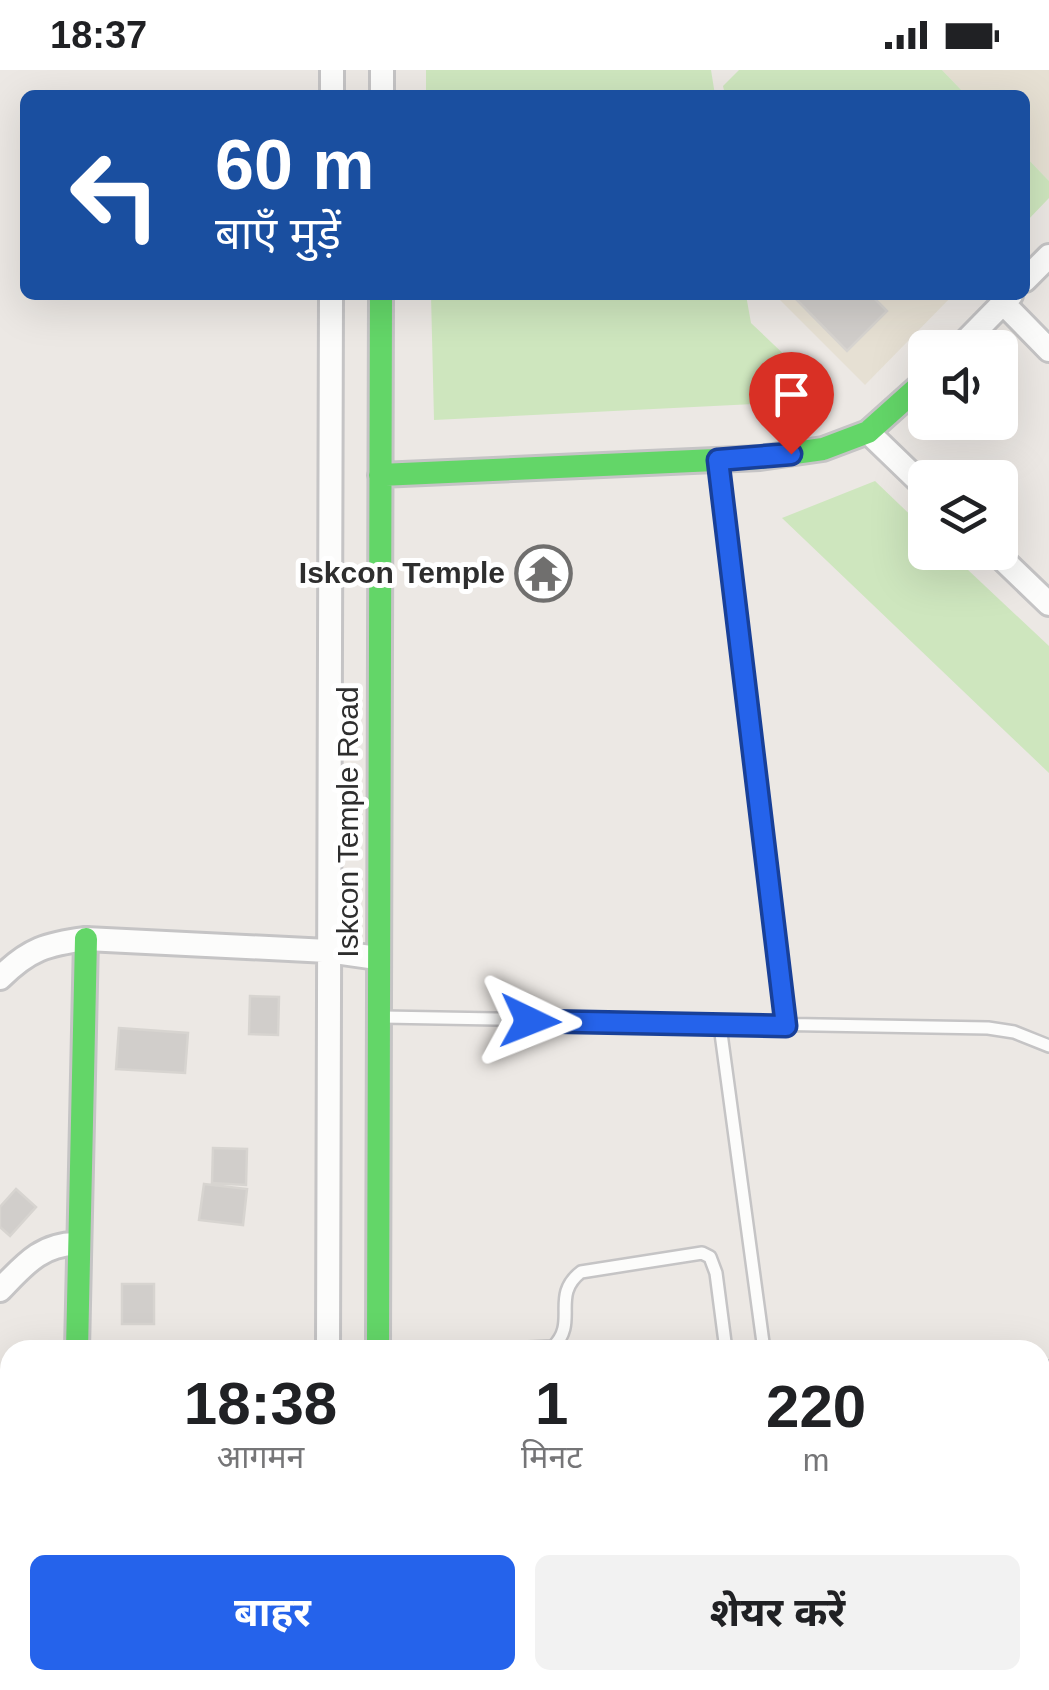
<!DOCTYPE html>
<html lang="hi">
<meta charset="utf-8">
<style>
:root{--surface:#fff;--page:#f2f2f2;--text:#202124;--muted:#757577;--accent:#2563eb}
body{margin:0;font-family:Arial,"Noto Sans Devanagari",sans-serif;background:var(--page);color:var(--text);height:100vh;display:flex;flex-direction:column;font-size:38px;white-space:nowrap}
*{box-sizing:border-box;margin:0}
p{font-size:32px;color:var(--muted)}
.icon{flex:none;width:55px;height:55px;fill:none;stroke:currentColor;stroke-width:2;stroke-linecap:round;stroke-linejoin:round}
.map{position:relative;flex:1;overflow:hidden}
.drawer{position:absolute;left:0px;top:1270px;width:1050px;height:350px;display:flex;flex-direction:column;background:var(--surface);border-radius:30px 30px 0 0;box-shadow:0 10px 40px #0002}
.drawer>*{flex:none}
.top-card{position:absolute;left:20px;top:20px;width:1010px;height:210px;border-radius:15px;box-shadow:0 10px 40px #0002;background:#1a4fa0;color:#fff;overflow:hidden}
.controls{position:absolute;left:908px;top:260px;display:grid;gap:20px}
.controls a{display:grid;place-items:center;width:110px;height:110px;border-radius:15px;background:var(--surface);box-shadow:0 10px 40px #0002;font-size:50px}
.pin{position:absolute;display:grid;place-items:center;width:85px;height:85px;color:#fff;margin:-102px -42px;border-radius:50% 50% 50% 0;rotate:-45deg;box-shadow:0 0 10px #0007}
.pin .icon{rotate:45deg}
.me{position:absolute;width:110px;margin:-55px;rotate:92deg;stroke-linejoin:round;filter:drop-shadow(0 0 8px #0008)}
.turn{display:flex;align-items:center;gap:35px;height:210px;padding:0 30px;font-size:45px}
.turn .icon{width:130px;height:130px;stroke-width:2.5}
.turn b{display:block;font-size:70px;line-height:85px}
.eta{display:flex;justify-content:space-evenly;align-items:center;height:170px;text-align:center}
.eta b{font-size:60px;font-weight:700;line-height:70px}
.button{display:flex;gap:20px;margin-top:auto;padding:20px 30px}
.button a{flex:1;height:115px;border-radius:15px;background:var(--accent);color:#fff;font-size:40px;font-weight:700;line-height:115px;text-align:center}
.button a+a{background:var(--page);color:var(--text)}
.status{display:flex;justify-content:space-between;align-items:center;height:70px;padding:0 50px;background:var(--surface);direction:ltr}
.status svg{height:28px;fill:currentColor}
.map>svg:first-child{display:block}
.education{fill:#e6e0d3}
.green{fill:#cee6be}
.building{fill:#d1cecb;stroke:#d7d4d0;stroke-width:2.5}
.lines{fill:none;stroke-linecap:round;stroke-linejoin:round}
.lane-casing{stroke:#c5c4c5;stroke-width:16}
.street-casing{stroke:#c5c4c5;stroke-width:28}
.fast-casing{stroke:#c5c4c5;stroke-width:28}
.lane{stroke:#fcfcfb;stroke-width:11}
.street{stroke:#fcfcfb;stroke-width:22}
.fast{stroke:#63d668;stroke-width:22}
.route-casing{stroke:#184099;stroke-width:25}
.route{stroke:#2563eb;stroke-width:18}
.labels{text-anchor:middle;stroke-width:10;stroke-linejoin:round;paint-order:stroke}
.poi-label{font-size:30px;font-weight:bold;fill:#2e2e2e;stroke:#fff;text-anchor:end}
.street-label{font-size:30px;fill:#2e2e2e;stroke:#fff}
</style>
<div class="status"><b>18:37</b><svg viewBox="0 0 49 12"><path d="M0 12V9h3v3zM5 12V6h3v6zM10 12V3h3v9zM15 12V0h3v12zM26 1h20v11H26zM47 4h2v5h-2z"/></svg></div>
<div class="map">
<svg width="1049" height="1620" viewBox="0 0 1049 1620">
<rect width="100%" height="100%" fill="#ece8e4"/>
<path class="education" d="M942 0H1049V111L1025 86V25H966Z
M775 225H953L865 315Z"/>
<path class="green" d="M426 0H711L715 25H426Z
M739 0H942L966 25H725L723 16Z
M1025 86 1049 111V128L1025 153Z
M431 225H746L751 253 832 330 434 350Z
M875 411 925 459V482L950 483 1049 576V703L782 448Z"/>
<path class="building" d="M792 225H875L873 227 887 241 847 281Z
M250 926 279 927 278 965 249 964Z
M119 958 188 963 185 1003 116 999Z
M213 1078 247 1079 246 1115 212 1113Z
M204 1114 247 1119 243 1155 199 1150Z
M16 1119 36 1137 10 1166 0 1157V1137Z
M122 1214H154V1254H122Z
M1049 1325V1620H958L957 1610H1040V1334Z"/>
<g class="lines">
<defs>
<path id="lane" d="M719 394 786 956
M383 947 988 958 1014 962 1049 976
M720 956 764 1280
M477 1280 553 1277C579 1252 550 1226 581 1202L702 1183 710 1187 716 1203 726 1280
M1040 1306 1049 1297
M733 1620 743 1610"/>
<path id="street" d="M332 25V0
M382 25V0
M1025 210 1049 186
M1003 233 1049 280
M959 278 1011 225
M868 362 925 417
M995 482 1049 534
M0 908C29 879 47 874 86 869L328 881 377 888
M0 1220C24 1195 42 1173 78 1174
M328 1280 331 225
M0 1548 10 1558
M60 1610 70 1620
M193 1610 202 1620
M548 1610 558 1620
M620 1610 630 1620"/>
<path id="fast" d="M380 405 760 388 823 379 868 362 925 311
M77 1280 86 869
M378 1280 381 225"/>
</defs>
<use href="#lane" class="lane-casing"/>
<use href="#street" class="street-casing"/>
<use href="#fast" class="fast-casing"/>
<use href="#lane" class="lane"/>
<use href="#street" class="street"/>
<use href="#fast" class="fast"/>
</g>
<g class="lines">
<defs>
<path id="route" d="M530 951 786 956 718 390 791 384"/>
</defs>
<use href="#route" class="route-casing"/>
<use href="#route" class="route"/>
</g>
<defs>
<symbol id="temple-ring" viewBox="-11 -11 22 22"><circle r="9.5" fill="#fff" stroke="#706f6e" stroke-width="1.5"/><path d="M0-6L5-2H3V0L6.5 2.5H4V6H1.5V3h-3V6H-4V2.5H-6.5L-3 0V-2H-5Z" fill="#706f6e"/></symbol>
</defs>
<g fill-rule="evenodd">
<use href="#temple-ring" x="512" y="472" width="63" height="63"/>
</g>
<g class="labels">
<g class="poi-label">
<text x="505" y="513">Iskcon Temple</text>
</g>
<g class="street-label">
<text transform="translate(348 752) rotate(-90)" y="10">Iskcon Temple Road</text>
</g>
</g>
</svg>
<div class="controls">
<a><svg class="icon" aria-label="sound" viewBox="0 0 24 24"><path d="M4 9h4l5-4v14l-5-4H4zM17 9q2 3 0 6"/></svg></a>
<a><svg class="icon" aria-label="layers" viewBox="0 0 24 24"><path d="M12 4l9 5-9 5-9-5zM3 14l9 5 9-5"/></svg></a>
</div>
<div class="pin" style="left:791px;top:384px;background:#d93025"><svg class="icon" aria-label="arrive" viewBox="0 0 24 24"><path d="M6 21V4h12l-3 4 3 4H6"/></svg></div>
<svg class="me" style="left:530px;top:951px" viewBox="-20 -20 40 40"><path d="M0-17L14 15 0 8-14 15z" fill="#2563eb" stroke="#fff" stroke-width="4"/></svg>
<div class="top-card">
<div class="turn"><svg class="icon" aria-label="left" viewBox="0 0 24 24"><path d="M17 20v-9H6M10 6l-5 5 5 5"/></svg><div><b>60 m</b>बाएँ मुड़ें</div></div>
</div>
<section class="drawer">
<div class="eta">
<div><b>18:38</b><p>आगमन</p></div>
<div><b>1</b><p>मिनट</p></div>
<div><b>220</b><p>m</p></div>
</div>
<div class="button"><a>बाहर</a><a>शेयर करें</a></div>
</section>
</div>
